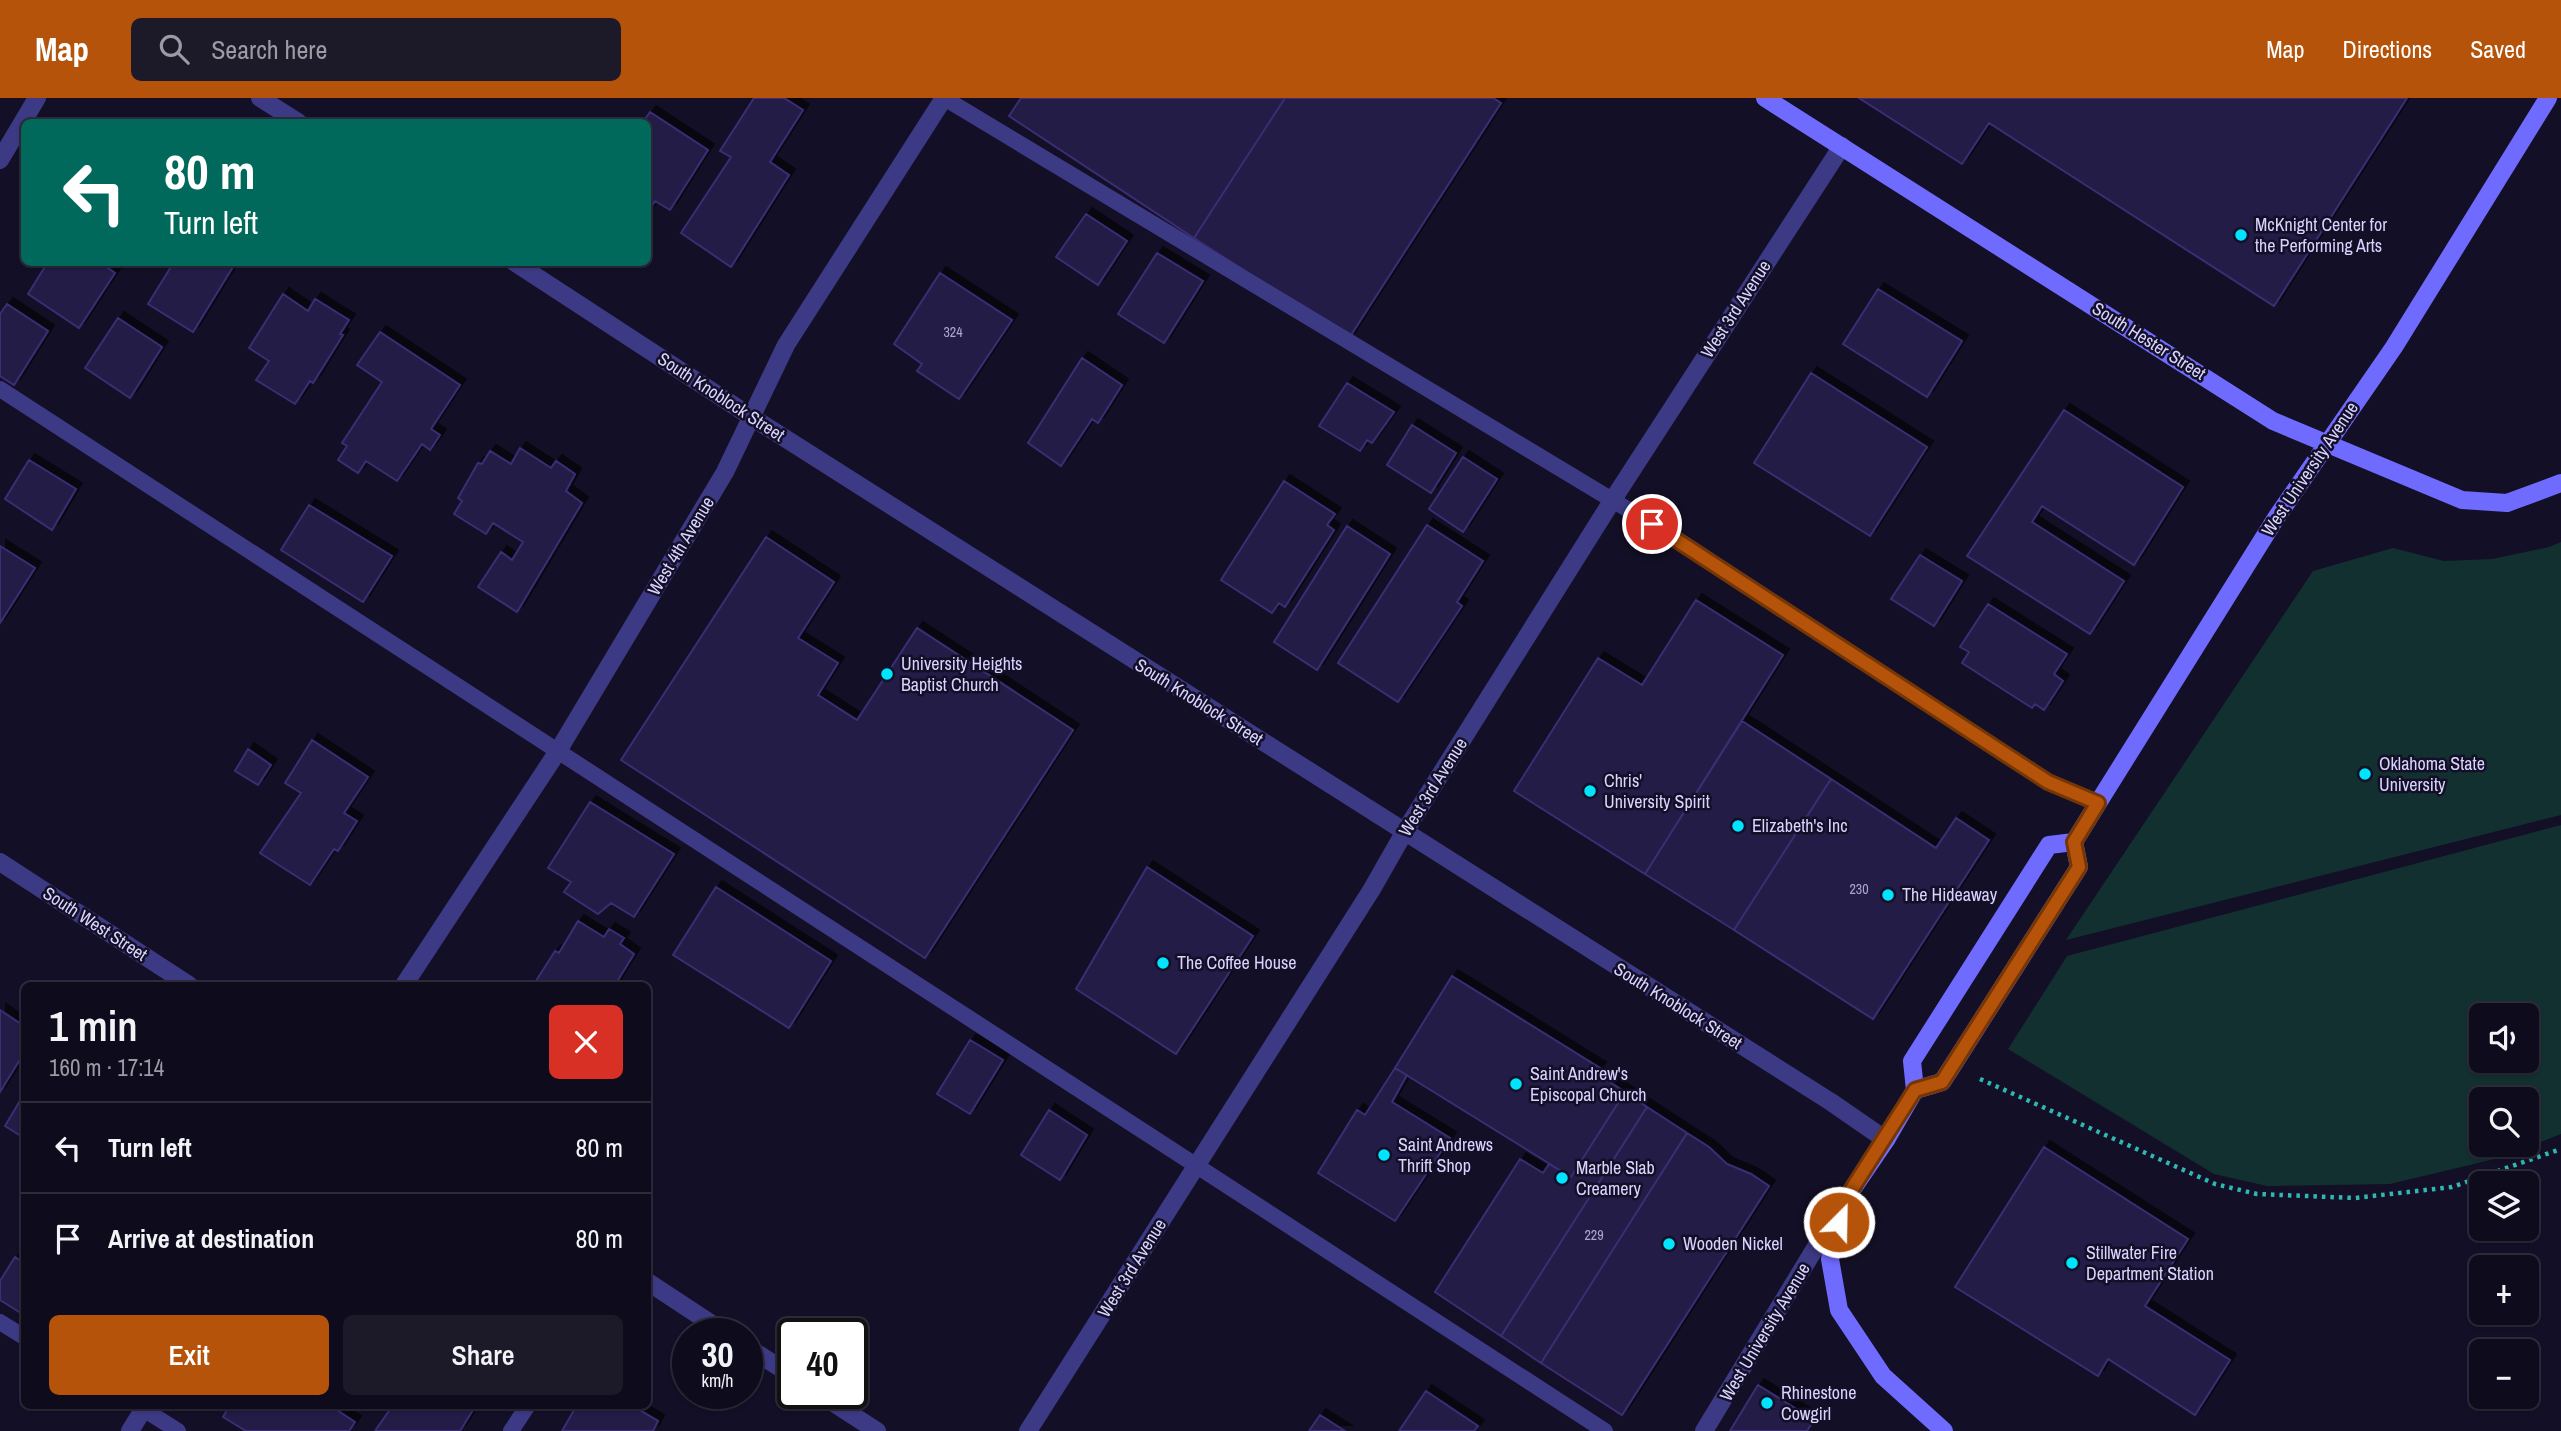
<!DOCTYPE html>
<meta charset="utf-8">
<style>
:root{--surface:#0e0b1c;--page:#1c1929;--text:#f1f3f6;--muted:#9b9ba3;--line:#2e2b3b;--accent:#b45309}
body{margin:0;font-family:"Archivo Narrow",sans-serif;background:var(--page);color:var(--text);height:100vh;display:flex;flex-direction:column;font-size:26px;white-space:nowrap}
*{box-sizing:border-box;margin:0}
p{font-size:23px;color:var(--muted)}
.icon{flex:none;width:38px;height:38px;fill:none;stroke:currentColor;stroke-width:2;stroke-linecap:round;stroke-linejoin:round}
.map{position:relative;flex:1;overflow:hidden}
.panel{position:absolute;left:21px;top:884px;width:630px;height:427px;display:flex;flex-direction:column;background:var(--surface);border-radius:10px;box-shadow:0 2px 5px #0004,0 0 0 2px var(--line)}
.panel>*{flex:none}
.top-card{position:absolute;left:21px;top:21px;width:630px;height:147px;border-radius:10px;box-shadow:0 2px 5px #0004,0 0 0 2px var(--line);background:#00695c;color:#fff;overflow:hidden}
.tools{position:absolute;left:2469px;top:905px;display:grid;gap:14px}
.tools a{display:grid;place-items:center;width:70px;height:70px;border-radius:10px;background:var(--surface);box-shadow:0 2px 5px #0004,0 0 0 2px var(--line);font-size:35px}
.speed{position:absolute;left:672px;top:1220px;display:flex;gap:14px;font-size:35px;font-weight:700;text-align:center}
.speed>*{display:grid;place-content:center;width:91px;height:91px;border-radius:50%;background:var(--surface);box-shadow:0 2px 5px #0004,0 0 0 2px var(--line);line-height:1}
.speed small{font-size:18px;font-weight:400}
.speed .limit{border:4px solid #111;border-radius:10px;background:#fff;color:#111}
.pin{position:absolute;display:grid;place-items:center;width:60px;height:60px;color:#fff;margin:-30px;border:4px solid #fff;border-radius:50%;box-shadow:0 2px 7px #0007}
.me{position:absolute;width:77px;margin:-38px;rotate:23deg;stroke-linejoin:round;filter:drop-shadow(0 0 5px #0008)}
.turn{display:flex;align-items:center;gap:24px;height:147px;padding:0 28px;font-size:32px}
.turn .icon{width:91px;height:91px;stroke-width:2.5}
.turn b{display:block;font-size:49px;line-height:60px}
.round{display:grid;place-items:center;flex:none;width:74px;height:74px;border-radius:10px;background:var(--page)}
.head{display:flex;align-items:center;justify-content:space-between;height:119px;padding:0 28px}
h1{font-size:42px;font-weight:600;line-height:52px}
.primary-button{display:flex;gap:14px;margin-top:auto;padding:14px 28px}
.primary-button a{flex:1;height:80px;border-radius:10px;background:var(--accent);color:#fff;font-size:28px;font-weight:600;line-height:80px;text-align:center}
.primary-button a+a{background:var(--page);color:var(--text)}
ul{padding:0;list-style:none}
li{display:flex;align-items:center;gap:21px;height:91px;padding:0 28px;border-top:2px solid var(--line)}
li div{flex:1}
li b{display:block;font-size:26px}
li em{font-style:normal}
header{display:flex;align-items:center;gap:42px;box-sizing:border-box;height:98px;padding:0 35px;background:var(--accent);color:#fff}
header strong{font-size:33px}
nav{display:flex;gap:38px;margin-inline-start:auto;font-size:24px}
.search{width:490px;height:63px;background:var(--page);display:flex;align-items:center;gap:18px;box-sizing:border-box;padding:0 24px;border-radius:10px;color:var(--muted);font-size:26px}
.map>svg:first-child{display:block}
.green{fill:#12302f;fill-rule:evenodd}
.building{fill:#241b47;stroke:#3b2d73;stroke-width:2;filter:url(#shadow)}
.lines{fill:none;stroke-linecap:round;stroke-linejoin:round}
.path{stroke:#2fb8b0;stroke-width:4.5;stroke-dasharray:3.5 5;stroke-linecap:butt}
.lane{stroke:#3d3a85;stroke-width:16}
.street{stroke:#3d3a85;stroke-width:18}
.secondary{stroke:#6f6bff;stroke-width:18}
.route-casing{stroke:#753606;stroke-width:18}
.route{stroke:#b45309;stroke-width:12}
.poi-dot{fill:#00e5ff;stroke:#130f26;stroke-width:2.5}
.labels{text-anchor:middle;stroke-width:5;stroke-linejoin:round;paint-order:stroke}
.number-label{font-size:14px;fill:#aca6d1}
.poi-label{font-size:18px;fill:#d9d4ff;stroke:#130f26;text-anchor:start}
.street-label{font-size:18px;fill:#d9d4ff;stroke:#130f26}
</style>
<header>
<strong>Map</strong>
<div class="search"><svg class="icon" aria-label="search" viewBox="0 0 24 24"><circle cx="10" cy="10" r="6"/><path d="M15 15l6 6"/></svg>Search here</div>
<nav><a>Map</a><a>Directions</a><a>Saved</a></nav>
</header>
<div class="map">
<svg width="2561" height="1333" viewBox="0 0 2561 1333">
<defs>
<filter id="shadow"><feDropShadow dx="6" dy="-6" stdDeviation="0" flood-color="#0009"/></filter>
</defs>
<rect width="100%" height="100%" fill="#130f26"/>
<path class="green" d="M2561 444V717L2066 842 2313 473 2393 450 2444 463 2492 461 2549 449Z
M2561 727V1036L2499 1060 2390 1086 2267 1088 2214 1076 2008 951 2067 858ZM2482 917H2527V962H2482ZM2482 1001H2527V1046H2482Z"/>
<path class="building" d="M754 0H784L803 12 770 64 789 77 731 169 681 135 731 59 720 53Z
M1021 0H1285L1194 140 1009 18Z
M1285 0H1493L1501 5 1349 240 1194 140Z
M1859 0H2407L2274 208 1989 25 1962 66Z
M650 14 708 52 670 112 655 103 649 113 648 111V24H643Z
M1086 116 1127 143 1098 187 1056 159Z
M1157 155 1203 183 1164 245 1118 216Z
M48 164H106L104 167 115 175 79 230 28 196Z
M174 164H236L193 234 148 206Z
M940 175 1012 222 959 301 917 273 922 266 894 246Z
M1878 191 1962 243 1927 299 1843 246Z
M283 196 308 213 315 201 349 222 340 236 343 237 313 285 310 283 295 306 256 282 269 263 249 250Z
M7 206 48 233 14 287 0 278V216Z
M118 220 162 249 130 300 85 270Z
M380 234 460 287 431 331 440 337 430 352 422 346 397 383 366 363 358 375 338 362 347 348 342 345 382 284 357 267Z
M1082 260 1122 287 1098 325 1092 321 1061 368 1028 345Z
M1811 275 1927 349 1870 438 1754 365Z
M1347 285 1394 314 1372 345 1367 342 1360 353 1319 328Z
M2064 312 2183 389 2134 467 2042 408 2032 424 2124 483 2090 536 1967 458Z
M1412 327 1456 355 1431 395 1387 367Z
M520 350 551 370 556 363 575 376 566 393 582 405 517 514 478 489 501 454 512 462 523 444 493 425 486 436 454 416 462 403 458 400 478 365 482 366 490 353 511 366Z
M1463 359 1497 381 1463 434 1429 411Z
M29 362 76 391 52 432 5 401Z
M1284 383 1335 416 1327 427 1334 432 1285 509 1279 505 1272 515 1221 482Z
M309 407 392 458 363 504 281 452Z
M1427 427 1483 463 1457 504 1462 508 1398 604 1338 565Z
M1347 428 1390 456 1317 572 1274 544Z
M766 439 834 484 798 540 838 565 818 597 857 622 917 530 1073 632 925 860 621 662Z
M0 448 35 470 0 525Z
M1920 457 1962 483 1934 528 1891 501Z
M1696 502 1783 557 1645 776 1514 693 1598 560 1642 587Z
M1988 506 2067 556 2054 576 2063 583 2044 612 2035 606 2032 610 1962 565 1969 554 1960 549Z
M1742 623 1831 681 1734 832 1645 776Z
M312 642 368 679 344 715 357 723 338 753 334 751 310 787 260 755 301 695 285 685Z
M248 651 271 667 258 687 235 673Z
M1831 681 1936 750 1956 720 1989 742 1873 921 1734 832Z
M590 704 674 756 634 819 611 805 598 816 564 794 571 784 548 770Z
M1147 769 1253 838 1176 956 1076 891Z
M716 789 831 863 789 930 673 857Z
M578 823 604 839 609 831 624 840 620 846 634 856 615 887 534 886 555 853 559 855Z
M1452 878 1600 970 1596 975 1625 994 1571 1079 1395 970Z
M0 912 24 928V955L0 994Z
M970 942 1003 962 970 1016 937 996Z
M1395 970 1407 977 1392 1004 1450 1040 1395 1123 1318 1075 1357 1012 1365 1017Z
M1625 994 1647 1009 1501 1238 1435 1194 1520 1061 1543 1075 1549 1066 1571 1079Z
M24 996V1040L5 1028Z
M1647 1009 1687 1035 1541 1265 1501 1238Z
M1049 1012 1087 1037 1060 1082 1021 1057Z
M1687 1035 1709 1049 1727 1066 1751 1076 1769 1088 1622 1317 1541 1265Z
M2044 1049 2188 1141 2145 1208 2230 1262 2195 1317 2108 1261 2098 1278 1955 1189Z
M15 1159 24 1165V1217L0 1202V1183Z
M1758 1287 1814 1322 1807 1333H1730Z
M1426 1293 1478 1328 1474 1333H1399Z
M230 1307H329L355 1324 349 1333H246L223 1319Z
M393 1307H476L460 1333H375Z
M577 1307H631L658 1323 653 1333H562Z
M1320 1317 1345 1333H1309Z"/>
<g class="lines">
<path class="path" d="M1980 981 2215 1086 2257 1096 2355 1100 2452 1089 2561 1051"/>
<path class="lane" d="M944 0 1672 438 2048 684 2098 705
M0 291 1605 1333
M0 1224 24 1239
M137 1307 178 1333
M511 1333 528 1307"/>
<path class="street" d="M260 0 298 24
M0 62 37 0
M514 164 753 320 1831 1004 1886 1042
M0 764 189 887
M404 887 558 653 725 374 786 247 944 0
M648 1184 727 1236
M747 1249 793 1278
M818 1295 877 1333
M130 1333 146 1307
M1028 1333 1372 791 1405 733 1612 403 1842 48
M1704 1333 1839 1111"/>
<path class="secondary" d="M1765 0 2273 323 2462 402 2507 405 2561 385
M1915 992 1942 984 1953 967 2079 769 2074 744 2098 705 2276 420 2394 249 2548 0
M1944 1333 1883 1278 1839 1212 1830 1161 1843 1105 1886 1042 1915 992 1912 963 2049 747 2074 744"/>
</g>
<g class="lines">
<defs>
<path id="route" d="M1652 426 2048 684 2098 705 2074 744 2079 769 1942 984 1915 992 1843 1105 1839 1124"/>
</defs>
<use href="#route" class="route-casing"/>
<use href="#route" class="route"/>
</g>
<g class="poi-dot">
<circle cx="2241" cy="137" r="7"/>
<circle cx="887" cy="576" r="7"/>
<circle cx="2365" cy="676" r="7"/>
<circle cx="1590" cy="693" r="7"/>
<circle cx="1738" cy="728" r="7"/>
<circle cx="1888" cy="797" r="7"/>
<circle cx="1163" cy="865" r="7"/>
<circle cx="1516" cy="986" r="7"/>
<circle cx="1384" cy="1057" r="7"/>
<circle cx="1562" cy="1080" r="7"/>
<circle cx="1669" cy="1146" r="7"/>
<circle cx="2072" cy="1165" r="7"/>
<circle cx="1767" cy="1305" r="7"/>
</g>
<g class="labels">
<g class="number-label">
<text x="953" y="239">324</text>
<text x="1859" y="796">230</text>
<text x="1594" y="1142">229</text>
</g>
<g class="poi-label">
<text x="2255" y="133">McKnight Center for<tspan x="2255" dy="21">the Performing Arts</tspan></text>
<text x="901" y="572">University Heights<tspan x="901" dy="21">Baptist Church</tspan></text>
<text x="2379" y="672">Oklahoma State<tspan x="2379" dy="21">University</tspan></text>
<text x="1604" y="689">Chris'<tspan x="1604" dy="21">University Spirit</tspan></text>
<text x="1752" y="734">Elizabeth's Inc</text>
<text x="1902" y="803">The Hideaway</text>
<text x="1177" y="871">The Coffee House</text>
<text x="1530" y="982">Saint Andrew's<tspan x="1530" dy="21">Episcopal Church</tspan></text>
<text x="1398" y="1053">Saint Andrews<tspan x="1398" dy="21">Thrift Shop</tspan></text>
<text x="1576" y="1076">Marble Slab<tspan x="1576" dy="21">Creamery</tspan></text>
<text x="1683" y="1152">Wooden Nickel</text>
<text x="2086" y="1161">Stillwater Fire<tspan x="2086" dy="21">Department Station</tspan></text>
<text x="1781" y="1301">Rhinestone<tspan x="1781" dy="21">Cowgirl</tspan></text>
</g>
<g class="street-label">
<text transform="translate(1736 211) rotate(-57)" y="6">West 3rd Avenue</text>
<text transform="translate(2149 243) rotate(32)" y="6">South Hester Street</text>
<text transform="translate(721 299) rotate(33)" y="6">South Knoblock Street</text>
<text transform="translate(2310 371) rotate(-56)" y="6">West University Avenue</text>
<text transform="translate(681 448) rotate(-59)" y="6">West 4th Avenue</text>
<text transform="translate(1199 604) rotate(32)" y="6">South Knoblock Street</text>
<text transform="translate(1433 689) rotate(-58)" y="6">West 3rd Avenue</text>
<text transform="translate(95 826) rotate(33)" y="6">South West Street</text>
<text transform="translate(1678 908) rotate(32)" y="6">South Knoblock Street</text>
<text transform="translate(1132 1170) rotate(-58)" y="6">West 3rd Avenue</text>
<text transform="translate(1765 1234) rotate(-59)" y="6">West University Avenue</text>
</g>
</g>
</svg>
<div class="tools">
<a><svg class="icon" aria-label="sound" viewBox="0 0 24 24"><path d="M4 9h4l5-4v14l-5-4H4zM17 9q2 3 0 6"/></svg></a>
<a><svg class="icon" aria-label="search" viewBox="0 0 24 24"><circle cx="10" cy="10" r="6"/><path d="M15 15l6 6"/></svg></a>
<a><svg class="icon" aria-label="layers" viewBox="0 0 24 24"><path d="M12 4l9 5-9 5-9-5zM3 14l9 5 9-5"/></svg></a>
<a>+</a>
<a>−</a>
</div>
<div class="speed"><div>30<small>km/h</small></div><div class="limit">40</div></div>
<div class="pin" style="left:1652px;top:426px;background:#d93025"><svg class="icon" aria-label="arrive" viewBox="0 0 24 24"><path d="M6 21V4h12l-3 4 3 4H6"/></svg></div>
<svg class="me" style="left:1839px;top:1124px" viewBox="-20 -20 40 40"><circle r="17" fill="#b45309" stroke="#fff" stroke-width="3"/><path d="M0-11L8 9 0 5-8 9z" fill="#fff"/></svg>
<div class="top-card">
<div class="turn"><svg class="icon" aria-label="left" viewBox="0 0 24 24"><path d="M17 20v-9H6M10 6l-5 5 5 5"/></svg><div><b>80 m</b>Turn left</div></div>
</div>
<section class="panel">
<div class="head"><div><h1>1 min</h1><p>160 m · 17:14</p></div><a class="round" style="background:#d93025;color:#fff"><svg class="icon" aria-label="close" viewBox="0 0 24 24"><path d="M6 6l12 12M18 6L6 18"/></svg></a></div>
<ul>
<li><svg class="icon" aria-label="left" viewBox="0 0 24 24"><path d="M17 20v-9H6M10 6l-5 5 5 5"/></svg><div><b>Turn left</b></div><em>80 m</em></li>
<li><svg class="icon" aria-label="arrive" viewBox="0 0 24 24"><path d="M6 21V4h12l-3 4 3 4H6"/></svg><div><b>Arrive at destination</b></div><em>80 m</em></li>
</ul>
<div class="primary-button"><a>Exit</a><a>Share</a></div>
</section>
</div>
